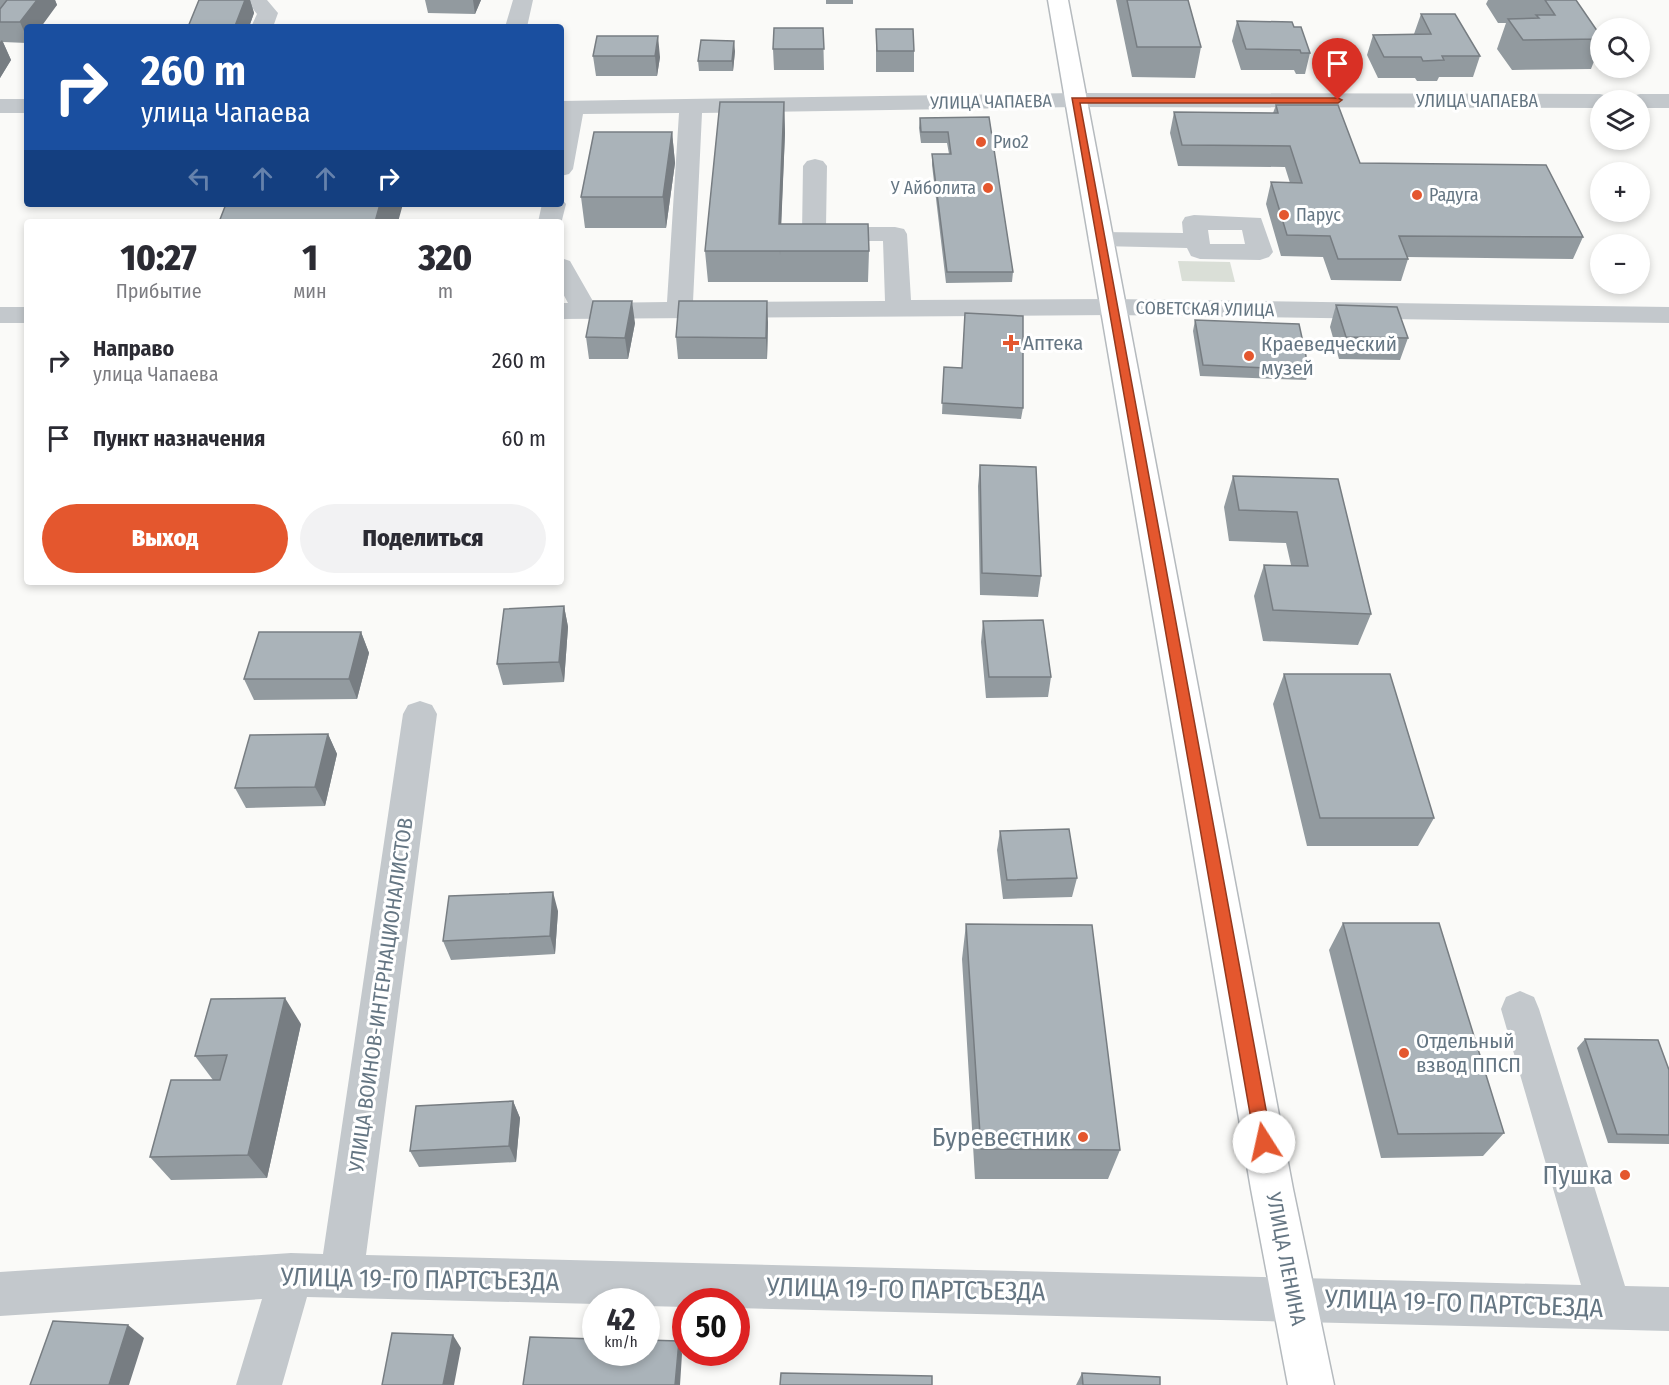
<!DOCTYPE html>
<html lang="ru">
<meta charset="utf-8">
<style>
:root{--surface:#fff;--page:#f2f2f3;--text:#2b2b33;--muted:#7c7c81;--accent:#e4572e}
body{margin:0;font-family:"Fira Sans Condensed",sans-serif;background:var(--page);color:var(--text);height:100vh;display:flex;flex-direction:column;font-size:22px;white-space:nowrap}
*{box-sizing:border-box;margin:0}
p{font-size:20px;color:var(--muted)}
.icon{flex:none;width:33px;height:33px;fill:none;stroke:currentColor;stroke-width:2;stroke-linecap:round;stroke-linejoin:round}
.map{position:relative;flex:1;overflow:hidden}
.side{position:absolute;left:24px;top:219px;width:540px;height:366px;display:flex;flex-direction:column;background:var(--surface);border-radius:6px;box-shadow:0 3px 9px #0003}
.side>*{flex:none}
.banner{position:absolute;left:24px;top:24px;width:540px;height:183px;border-radius:6px;box-shadow:0 3px 9px #0003;background:#1a4fa0;color:#fff;overflow:hidden}
.tools{position:absolute;left:1590px;top:18px;display:grid;gap:12px}
.tools a{display:grid;place-items:center;width:60px;height:60px;border-radius:50%;background:var(--surface);box-shadow:0 3px 9px #0003;font-size:30px}
.speed{position:absolute;left:582px;top:1288px;display:flex;gap:12px;font-size:30px;font-weight:700;text-align:center}
.speed>*{display:grid;place-content:center;width:78px;height:78px;border-radius:50%;background:var(--surface);box-shadow:0 3px 9px #0003;line-height:1}
.speed small{font-size:15px;font-weight:400}
.speed .limit{border:9px solid #d22;background:#fff;color:#111}
.pin{position:absolute;display:grid;place-items:center;width:51px;height:51px;color:#fff;margin:-62px -26px;border-radius:50% 50% 50% 0;rotate:-45deg;box-shadow:0 0 6px #0007}
.pin .icon{rotate:45deg}
.me{position:absolute;width:66px;margin:-33px;rotate:350deg;stroke-linejoin:round;filter:drop-shadow(0 0 4px #0008)}
.turn{display:flex;align-items:center;gap:21px;height:126px;padding:0 18px;font-size:27px}
.turn .icon{width:78px;height:78px;stroke-width:2.5}
.turn b{display:block;font-size:42px;line-height:51px}
.lanes{display:flex;align-items:center;height:57px;padding:0 18px;background:#0003;justify-content:center;gap:30px;direction:ltr}
.lanes .off{opacity:.35}
.eta{display:flex;justify-content:space-evenly;align-items:center;height:102px;text-align:center}
.eta b{font-size:36px;font-weight:800;line-height:42px}
.action{display:flex;gap:12px;margin-top:auto;padding:12px 18px}
.action a{flex:1;height:69px;border-radius:36px;background:var(--accent);color:#fff;font-size:24px;font-weight:800;line-height:69px;text-align:center}
.action a+a{background:var(--page);color:var(--text)}
ul{padding:0;list-style:none}
li{display:flex;align-items:center;gap:18px;height:78px;padding:0 18px}
li div{flex:1}
li b{display:block;font-size:22px}
li em{font-style:normal}
.map>svg:first-child{display:block}
.green{fill:#dadfd7}
.lines{fill:none;stroke-linecap:round;stroke-linejoin:round}
.major-casing{stroke:#b5babe;stroke-width:3}
.minor{fill:#c3c8cc;fill-rule:evenodd}
.major{fill:#fff;fill-rule:evenodd}
.wall{fill:#929a9f}
.shaded-wall{fill:#777d82}
.building{fill:#aab3b9;stroke:#777d82;stroke-width:1.5}
.route{fill:#e4572e;stroke:#94391e;stroke-width:1.5}
.poi-dot{fill:#e4572e;stroke:#fff;stroke-width:2}
.labels{text-anchor:middle;stroke-width:6;stroke-linejoin:round;paint-order:stroke}
.far-street-label{font-size:18px;fill:#657683;stroke:#fff}
.far-poi-label{font-size:18px;fill:#657683;stroke:#fff;text-anchor:start}
.poi-label{font-size:21px;fill:#657683;stroke:#fff;text-anchor:start}
.street-label{font-size:21px;fill:#657683;stroke:#fff}
.near-poi-label{font-size:26px;fill:#657683;stroke:#fff;text-anchor:end}
.near-street-label{font-size:26px;fill:#657683;stroke:#fff}
</style>
<div class="map">
<svg width="1669" height="1385" viewBox="0 0 1669 1385">
<rect width="100%" height="100%" fill="#fafaf8"/>
<path class="green" d="M1178 261 1230 262 1235 282 1182 281Z"/>
<g class="lines">
<defs>
<path id="major" d="M1048 0H1068L1293 1189 1334 1385H1288L1251 1189Z"/>
</defs>
<use href="#major" class="major-casing"/>
<path class="minor" d="M246 0H267L278 13 273 27H251L257 14Z
M513 0H533L527 27H505Z
M1075 93 1600 94 1608 96 1611 100H1600V108L1075 107 702 113 693 302 885 301 883 241H814L805 239 802 234 803 166 807 161 815 159 823 161 827 166 826 227H895L904 229 907 234 911 300 1112 299 1669 307V323L1112 315 561 319V303H568L561 290V258L570 261 594 303 667 302 679 113 583 114 573 169 569 174 561 176V101Z
M1640 94H1669V108H1640V100H1629L1632 96Z
M0 99H27V113H0Z
M561 198 566 204 561 224V222H538L542 204H561Z
M1194 215 1261 218 1273 252 1269 257 1260 260 1200 259 1191 256 1187 248 1100 246 1091 244 1088 239 1091 234 1100 232 1183 233 1182 222 1185 217ZM1208 230H1242L1245 244H1210Z
M0 307H27V323H0Z
M420 701 432 705 437 714 366 1255 1581 1285 1501 1009 1506 997 1520 991 1534 997 1539 1009 1625 1286 1669 1287V1331L736 1308V1302H686V1307L646 1306V1302H596V1304L307 1297 282 1385H236L262 1299 0 1316V1272L291 1253 323 1254 403 714 408 705Z"/>
<use href="#major" class="major"/>
</g>
<path class="wall" d="M0 0H55L57 5 27 27V43L3 42 11 60 0 78Z
M199 0H250L254 13 249 27H188Z
M425 0H481L475 14 428 13Z
M826 0H853V4H826Z
M1116 0H1188L1201 47 1195 78 1132 77Z
M1488 0H1576L1600 35V46L1591 69 1512 70 1497 49 1506 23H1498L1486 4Z
M1421 14 1480 56 1473 77H1439L1437 81H1417L1415 78H1378L1367 55 1373 35 1414 34Z
M1237 21 1294 27 1310 53 1305 74H1296L1294 70H1241L1232 41Z
M823 28 824 70H774L773 49Z
M876 29 914 51V72H876Z
M597 36 660 57 657 76H596L593 56Z
M735 51 733 71H699L698 61Z
M784 102 785 133 781 224 869 251 868 282H708L705 251Z
M1276 105 1360 163 1583 237 1573 259 1407 257 1408 259 1401 281 1331 280 1323 257 1281 256 1266 204 1271 182 1290 183 1285 167 1178 166 1170 133 1174 112 1273 113Z
M989 117 1013 272 1012 282 946 283 932 165V154H949L947 143H921L919 128 920 118Z
M672 132 675 163 666 228H585L581 197Z
M1336 305 1408 338 1400 360 1339 359 1330 327Z
M965 313 1023 408 1021 419 942 414 944 367 962 368Z
M1195 320 1309 370 1306 380 1200 376 1193 331Z
M768 322 767 359H678L676 337Z
M635 323 628 359H589L586 337Z
M980 465 1041 576 1038 597 980 595 978 486Z
M1233 476 1338 479 1371 614 1358 645 1263 641 1254 596 1264 565H1291L1286 543 1229 541 1224 507Z
M564 606 568 627 564 682 503 685 497 664Z
M983 621 1051 677 1048 697 986 698 981 642Z
M361 632 369 653 357 699 254 700 244 679Z
M1284 674 1434 818 1418 846H1307L1273 704Z
M328 734 337 754 325 806 246 808 235 788Z
M1000 831 1077 878 1072 897 1003 899 997 850Z
M558 911 555 954 451 960 443 941Z
M1343 923 1504 1133 1483 1156 1381 1158 1329 950Z
M966 924 1120 1150 1108 1179H975L962 959Z
M301 1024 267 1178 171 1180 150 1157 213 1080 195 1056Z
M1585 1039 1669 1070V1144L1608 1143 1577 1048Z
M513 1101 520 1118 516 1162 419 1167 410 1151Z
M1082 1373 1160 1385H1076Z"/>
<path class="shaded-wall" d="M37 0H55L57 5 41 27H27V38L20 22Z
M245 0H250L254 13 249 27H236L235 26Z
M473 0H481L475 14Z
M658 36 660 57 657 76 655 56Z
M2 40 11 60 0 78V42Z
M734 41 735 51 733 71 732 61Z
M784 102 785 133 780 255 779 224Z
M672 132 675 163 666 228 663 197Z
M380 204H403L398 222H375Z
M632 301 635 323 628 359 625 338Z
M767 301 768 322 767 359 766 338Z
M564 606 568 627 564 682 559 662Z
M361 632 369 653 357 699 349 679Z
M328 734 337 754 325 806 315 787Z
M553 892 558 911 555 954 550 936Z
M285 998 301 1024 267 1178 248 1155Z
M513 1101 520 1118 516 1162 509 1146Z
M128 1325 144 1338 129 1385H109Z
M453 1335 461 1348 454 1385H443Z
M679 1341 682 1354 680 1385H675Z"/>
<path class="building" d="M7 0H37L20 22H0V9Z
M199 0H245L235 26 188 27Z
M1127 0H1188L1201 47H1137Z
M1545 0H1576L1600 35V39L1523 40 1508 19 1539 18 1536 15H1555Z
M1421 14H1455L1480 56H1442L1444 60 1423 61 1421 57H1384L1373 35 1431 34Z
M1237 21 1292 22 1294 27H1301L1310 53H1301L1300 50 1246 49Z
M774 28H823L824 49H773Z
M876 29H913L914 51H877Z
M597 36H658L655 56H593Z
M701 40 734 41 732 61H698Z
M720 102H784L779 224H868L869 251H705Z
M1276 105H1338L1360 163 1546 165 1583 237 1399 236 1408 259H1338L1330 236 1287 235 1271 182 1302 183 1290 146 1182 145 1174 112 1278 113Z
M989 117 1013 272H947L932 154H951L948 132H921L920 118Z
M594 132H672L663 197H581Z
M226 204H380L375 222H219Z
M593 301H632L625 338 586 337Z
M679 301H767L766 338 676 337Z
M1336 305 1397 307 1408 338 1346 337Z
M965 313 1023 316V408L942 403 944 367 962 368Z
M1195 320 1299 324 1309 370 1203 365Z
M980 465 1036 467 1041 576 982 573Z
M1233 476 1338 479 1371 614 1273 610 1264 565 1308 566 1297 512 1239 510Z
M564 606 559 662 497 664 504 609Z
M1043 620 1051 677H989L983 621Z
M259 632H361L349 679H244Z
M1284 674H1390L1434 818H1320Z
M328 734 315 787 235 788 250 735Z
M1069 829 1077 878 1007 880 1000 831Z
M553 892 550 936 443 941 449 896Z
M1343 923H1439L1504 1133 1398 1134Z
M966 924 1092 925 1120 1150 981 1149Z
M285 998 248 1155 150 1157 171 1080H220L227 1055 195 1056 211 999Z
M1585 1039 1658 1040 1669 1070V1135L1617 1134Z
M513 1101 509 1146 410 1151 416 1106Z
M53 1321 128 1325 109 1385H30Z
M392 1333 453 1335 443 1385H382Z
M530 1337 596 1339V1353H646V1340L679 1341 675 1385H523Z
M781 1373 932 1376V1385H780Z
M1082 1373 1160 1377V1385H1083Z"/>
<path class="route" d="M1072 98H1338L1342 100 1338 103H1080L1272 1142 1270 1148 1264 1150 1258 1148 1255 1142Z"/>
<g class="poi-dot">
<circle cx="981" cy="142" r="6"/>
<circle cx="988" cy="188" r="6"/>
<circle cx="1417" cy="195" r="6"/>
<circle cx="1284" cy="215" r="6"/>
<path d="M1008 334h6v6h6v6h-6v6h-6v-6h-6v-6h6z"/>
<circle cx="1249" cy="356" r="6"/>
<circle cx="1404" cy="1053" r="6"/>
<circle cx="1083" cy="1137" r="6"/>
<circle cx="1625" cy="1175" r="6"/>
</g>
<g class="labels">
<g class="far-street-label">
<text x="1477" y="107">УЛИЦА ЧАПАЕВА</text>
<text transform="translate(991 102) rotate(-1)" y="6">УЛИЦА ЧАПАЕВА</text>
<text transform="translate(1205 309) rotate(1)" y="6">СОВЕТСКАЯ УЛИЦА</text>
</g>
<g class="far-poi-label">
<text x="993" y="148">Рио2</text>
<text x="976" y="194" text-anchor="end">У Айболита</text>
<text x="1429" y="201">Радуга</text>
<text x="1296" y="221">Парус</text>
</g>
<g class="poi-label">
<text x="1023" y="350">Аптека</text>
<text x="1261" y="351">Краеведческий<tspan x="1261" dy="24">музей</tspan></text>
<text x="1416" y="1048">Отдельный<tspan x="1416" dy="24">взвод ППСП</tspan></text>
</g>
<g class="street-label">
<text transform="translate(381 995) rotate(-82)" y="7">УЛИЦА ВОИНОВ-ИНТЕРНАЦИОНАЛИСТОВ</text>
<text transform="translate(1286 1259) rotate(79)" y="7">УЛИЦА ЛЕНИНА</text>
</g>
<g class="near-poi-label">
<text x="1071" y="1146">Буревестник</text>
<text x="1613" y="1184">Пушка</text>
</g>
<g class="near-street-label">
<text transform="translate(420 1279) rotate(1)" y="9">УЛИЦА 19-ГО ПАРТСЪЕЗДА</text>
<text transform="translate(906 1289) rotate(1)" y="9">УЛИЦА 19-ГО ПАРТСЪЕЗДА</text>
<text transform="translate(1464 1303) rotate(2)" y="9">УЛИЦА 19-ГО ПАРТСЪЕЗДА</text>
</g>
</g>
</svg>
<div class="tools">
<a><svg class="icon" aria-label="search" viewBox="0 0 24 24"><circle cx="10" cy="10" r="6"/><path d="M15 15l6 6"/></svg></a>
<a><svg class="icon" aria-label="layers" viewBox="0 0 24 24"><path d="M12 4l9 5-9 5-9-5zM3 14l9 5 9-5"/></svg></a>
<a>+</a>
<a>−</a>
</div>
<div class="speed"><div>42<small>km/h</small></div><div class="limit">50</div></div>
<div class="pin" style="left:1338px;top:100px;background:#d93025"><svg class="icon" aria-label="arrive" viewBox="0 0 24 24"><path d="M6 21V4h12l-3 4 3 4H6"/></svg></div>
<svg class="me" style="left:1264px;top:1142px" viewBox="-20 -20 40 40"><circle r="19" fill="#fff"/><path d="M0-13L10 11 0 6-10 11z" fill="#e4572e"/></svg>
<div class="banner">
<div class="turn"><svg class="icon" aria-label="right" viewBox="0 0 24 24"><path d="M7 20v-9h11M14 6l5 5-5 5"/></svg><div><b>260 m</b>улица Чапаева</div></div>
<div class="lanes"><svg class="icon off" aria-label="left" viewBox="0 0 24 24"><path d="M17 20v-9H6M10 6l-5 5 5 5"/></svg><svg class="icon off" aria-label="ahead" viewBox="0 0 24 24"><path d="M12 20V5M6 11l6-6 6 6"/></svg><svg class="icon off" aria-label="ahead" viewBox="0 0 24 24"><path d="M12 20V5M6 11l6-6 6 6"/></svg><svg class="icon" aria-label="right" viewBox="0 0 24 24"><path d="M7 20v-9h11M14 6l5 5-5 5"/></svg></div>
</div>
<section class="side">
<div class="eta">
<div><b>10:27</b><p>Прибытие</p></div>
<div><b>1</b><p>мин</p></div>
<div><b>320</b><p>m</p></div>
</div>
<ul>
<li><svg class="icon" aria-label="right" viewBox="0 0 24 24"><path d="M7 20v-9h11M14 6l5 5-5 5"/></svg><div><b>Направо</b><p>улица Чапаева</p></div><em>260 m</em></li>
<li><svg class="icon" aria-label="arrive" viewBox="0 0 24 24"><path d="M6 21V4h12l-3 4 3 4H6"/></svg><div><b>Пункт назначения</b></div><em>60 m</em></li>
</ul>
<div class="action"><a>Выход</a><a>Поделиться</a></div>
</section>
</div>
